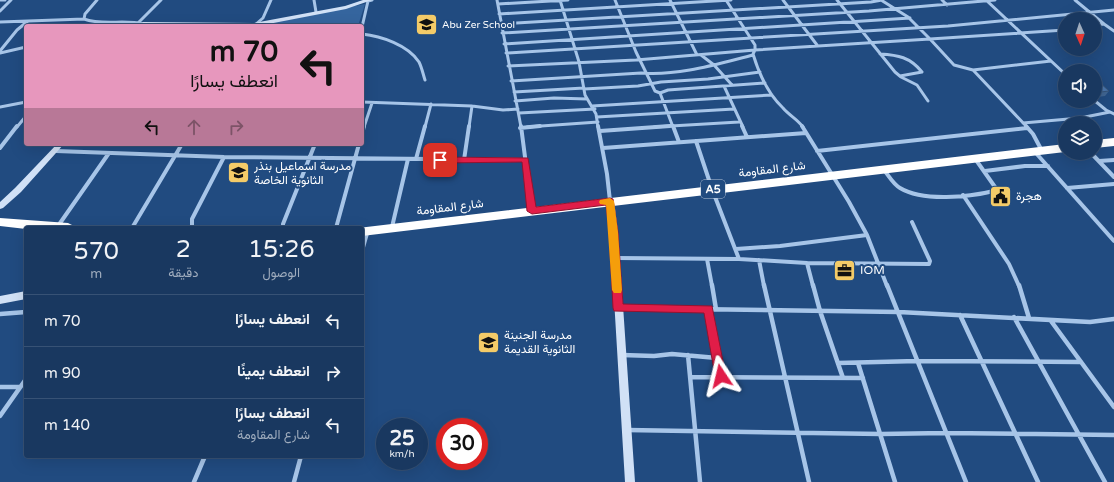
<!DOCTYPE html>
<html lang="ar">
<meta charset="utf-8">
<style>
:root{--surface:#193860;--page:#264369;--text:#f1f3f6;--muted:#9facbd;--line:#375275}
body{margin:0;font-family:"Varela Round",Vazirmatn,sans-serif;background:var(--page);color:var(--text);direction:rtl;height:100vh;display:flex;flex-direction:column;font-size:15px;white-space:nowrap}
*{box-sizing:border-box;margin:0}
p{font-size:13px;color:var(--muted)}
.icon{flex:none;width:22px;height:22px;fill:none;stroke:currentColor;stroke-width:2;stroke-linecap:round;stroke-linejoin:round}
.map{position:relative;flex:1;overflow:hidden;direction:ltr}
.side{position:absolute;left:24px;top:226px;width:340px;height:232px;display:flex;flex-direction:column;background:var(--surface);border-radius:4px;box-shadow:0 4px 16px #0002,0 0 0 1px var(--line);direction:rtl}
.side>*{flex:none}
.banner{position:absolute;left:24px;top:24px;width:340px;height:122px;border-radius:4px;box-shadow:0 4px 16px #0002,0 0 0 1px var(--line);direction:rtl;background:#e797bd;color:#111;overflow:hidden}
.needle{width:26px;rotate:177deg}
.fabs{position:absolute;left:1058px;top:12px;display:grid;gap:8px}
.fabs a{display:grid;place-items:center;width:44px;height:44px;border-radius:50%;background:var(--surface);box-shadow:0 4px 16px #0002,0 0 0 1px var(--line);font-size:20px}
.speed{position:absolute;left:376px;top:418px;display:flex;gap:8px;font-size:20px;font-weight:700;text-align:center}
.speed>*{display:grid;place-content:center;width:52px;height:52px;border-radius:50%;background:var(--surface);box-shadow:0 4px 16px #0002,0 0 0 1px var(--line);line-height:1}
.speed small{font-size:10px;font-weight:400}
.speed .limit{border:6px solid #d22;background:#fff;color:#111}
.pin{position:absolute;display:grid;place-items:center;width:34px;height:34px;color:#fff;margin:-17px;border-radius:8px;box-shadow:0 2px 6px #0006}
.me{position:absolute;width:44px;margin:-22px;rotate:350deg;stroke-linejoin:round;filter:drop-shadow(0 0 3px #0008)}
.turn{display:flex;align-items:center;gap:14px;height:84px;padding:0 20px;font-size:18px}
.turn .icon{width:52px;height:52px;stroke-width:2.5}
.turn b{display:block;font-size:28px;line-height:34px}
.lanes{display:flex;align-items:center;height:38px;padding:0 20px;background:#0003;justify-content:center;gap:20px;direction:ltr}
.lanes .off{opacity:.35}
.eta{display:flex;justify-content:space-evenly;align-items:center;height:68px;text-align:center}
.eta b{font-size:24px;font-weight:600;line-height:28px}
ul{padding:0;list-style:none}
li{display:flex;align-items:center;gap:12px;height:52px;padding:0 20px;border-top:1px solid var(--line)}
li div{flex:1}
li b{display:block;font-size:15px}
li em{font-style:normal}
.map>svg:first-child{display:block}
.green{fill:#35659e}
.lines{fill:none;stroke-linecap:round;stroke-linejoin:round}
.street-far2{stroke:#a7c5e8;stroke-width:3}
.street-far1{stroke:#a7c5e8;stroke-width:4}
.street{stroke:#a7c5e8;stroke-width:4.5}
.secondary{fill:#d1e1f6;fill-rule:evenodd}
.highway{fill:#fff;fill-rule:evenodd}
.wall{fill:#406592}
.building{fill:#4a75aa;stroke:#345277}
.route{fill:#e11d48;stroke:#92132f}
.slow{fill:#f59e0b}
.labels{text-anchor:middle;stroke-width:4;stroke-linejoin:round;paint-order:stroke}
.far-poi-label{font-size:10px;fill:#fff;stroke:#214b80;text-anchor:start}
.shield{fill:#214b80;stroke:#bcc9d9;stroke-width:1}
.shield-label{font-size:11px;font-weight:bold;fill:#fff}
.poi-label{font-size:12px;fill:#fff;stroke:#214b80;text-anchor:start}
.street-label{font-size:12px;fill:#fff;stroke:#214b80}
</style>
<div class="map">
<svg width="1114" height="482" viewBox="0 0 1114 482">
<rect width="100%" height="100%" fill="#214b80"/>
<path class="green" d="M365 4 358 26H257V25Z"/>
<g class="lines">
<path class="street-far2" d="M0 0H5
M314 0 316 12
M497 0 521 127
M560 0 579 62 585 95 596 114 598 127
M615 0 636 52 655 91 660 93 673 127
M670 0 697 55
M783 0 817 45
M837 0 895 72 901 77 917 85 928 101
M942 0 947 5
M1075 0 1104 24 1095 25
M987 1 1065 74
M498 4 568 0
M0 11 11 0
M499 14 731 0
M84 19 85 14 97 0
M0 22 84 19C103 26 124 19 143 24
M138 23 161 0
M501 24 871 2 882 0
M1104 24 1114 31
M254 26 263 18 271 0
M362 27 368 1 372 0
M502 33 869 11 995 0
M362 34C381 36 408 45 419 62 422 68 423 74 425 80
M930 39 1065 30
M930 39 954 65 973 70 1051 61
M504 44 910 18
M0 51 17 30 28 21
M0 53 26 47
M506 53 948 26 1114 10
M880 54C898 55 910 57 922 72L900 76
M701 55 714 65 732 85
M508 66 636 60 755 50V45L726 0
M973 70 1027 127
M511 81 641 73C679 76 717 64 753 55
M724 86 743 127
M584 89 638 86 661 82 708 79 760 72
M514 92 584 88
M660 93 668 90 765 83
M515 101 554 98 587 99
M1095 101 1106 110 1114 114
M362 102 472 106 503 110 518 109
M592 106 772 95
M0 107 26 102
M519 113 595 109
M597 117 734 109
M1023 123 1080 118 1110 112
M17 127 26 116
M364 127 372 103
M425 127 431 104
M469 127 472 106
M527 127 598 122
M654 127 739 122
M803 127C797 119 790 116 783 108 768 94 759 74 753 54L755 50 930 39 908 17 881 0"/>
<path class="street-far1" d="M521 126 532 211
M598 126 607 174 610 201
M673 126 679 142
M742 126 747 137
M802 126 849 202 867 235 887 286
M1026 126 1033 134 1042 151
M520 128 540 126
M600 131 670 126
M362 134 364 126
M696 141 712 189 739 259
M0 148 17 126
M603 148 806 133
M56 151 224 157 526 160
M817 151 1027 128
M1035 152 1114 241
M1091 153 1114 177
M416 159 425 126
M464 160 469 126
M1099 161 1114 160
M884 170C889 176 893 184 900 188 923 202 969 197 994 191L995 187 976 160
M985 171 1025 166H1048
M1067 188 1114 184
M963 195 1009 264 1019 286
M58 226 109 153
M392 227 408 159
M132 228 182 144
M192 228V219L224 157
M283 228V224L315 144
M336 228 359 144
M736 249 780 246 867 235
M362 251 368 230
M616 258 739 259 807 263 929 264 930 261 912 222
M707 259 712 286
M759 260 764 286
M807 263 813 286"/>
<path class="street" d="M712 285 716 309
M764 285 809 482
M813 285 820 311 843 378
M887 285 966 482
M1019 285 1029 318
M618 308 899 312 1090 322 1114 319
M708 309 721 376
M0 314 26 312
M960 315 1038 482
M1014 317 1105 482
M1051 321 1114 407
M622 355 654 356 672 354 717 358
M688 355 700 482
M838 363 917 361 1081 362
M858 363 895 482
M690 377 863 378
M0 387H20
M0 416 26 379
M627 430 881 434 945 433 1114 435
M194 482 205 456
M294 482 301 456"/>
<path class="secondary" d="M363 0H372L346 9 258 26H143L140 24 143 22 254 23 345 6Z
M57 144H64L21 192 3 208 0 209V202L15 188Z
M610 198 614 201 618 232 635 482H625L610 232 606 201Z
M26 291V299L0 304V296Z"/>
<path class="highway" d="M1114 138V146L1095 148V140Z
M1065 144V152L362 236V228H358Z
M0 218 68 223 72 225 74 228 26 229 0 226Z"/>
</g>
<path class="wall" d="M1095 80 1109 91 1105 96 1097 97 1095 95Z"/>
<path class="building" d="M1095 80H1097L1109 91 1101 92 1095 86Z"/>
<path class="route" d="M440 157 528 158 536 207 610 198 613 199 618 232 623 304 712 306 726 376 724 380 721 381 717 380 715 376 704 313 614 311 613 308 609 232 606 205 532 214 527 211 522 162 440 163 436 160Z"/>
<path class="slow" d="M610 198 614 201 618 232 622 290 621 293H614L612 290 606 205 600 204 599 202 600 200Z"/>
<defs>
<symbol id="school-square" viewBox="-11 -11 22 22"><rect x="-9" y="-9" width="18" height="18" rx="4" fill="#f4cb68" stroke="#214b80"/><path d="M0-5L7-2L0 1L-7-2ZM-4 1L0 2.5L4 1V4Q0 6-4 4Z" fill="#111"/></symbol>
<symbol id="civic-square" viewBox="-11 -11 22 22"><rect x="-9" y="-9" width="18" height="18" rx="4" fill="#f4cb68" stroke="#214b80"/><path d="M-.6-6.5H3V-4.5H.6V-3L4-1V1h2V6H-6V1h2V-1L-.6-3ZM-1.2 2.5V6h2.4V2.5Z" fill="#111"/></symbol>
<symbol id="office-square" viewBox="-11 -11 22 22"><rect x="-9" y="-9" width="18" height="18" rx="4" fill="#f4cb68" stroke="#214b80"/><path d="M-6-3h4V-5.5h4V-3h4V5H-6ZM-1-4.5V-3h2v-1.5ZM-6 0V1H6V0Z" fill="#111"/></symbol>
</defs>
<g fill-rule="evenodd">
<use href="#school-square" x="414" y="12" width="25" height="25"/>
<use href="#school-square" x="226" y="160" width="25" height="25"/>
<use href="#civic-square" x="988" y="184" width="25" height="25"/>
<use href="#office-square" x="832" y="258" width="25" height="25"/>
<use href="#school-square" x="476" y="330" width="25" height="25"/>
</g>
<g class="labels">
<g class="far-poi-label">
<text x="442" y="28">Abu Zer School</text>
</g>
<rect class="shield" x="701" y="180" width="24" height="18" rx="3"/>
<g class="shield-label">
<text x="713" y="193">A5</text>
</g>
<g class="poi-label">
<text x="254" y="170">مدرسة اسماعيل بنذر<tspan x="254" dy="14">الثانوية الخاصة</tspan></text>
<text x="1016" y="200">هجرة</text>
<text x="860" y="274">IOM</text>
<text x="504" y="339">مدرسة الجنينة<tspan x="504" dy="14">الثانوية القديمة</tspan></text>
</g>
<g class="street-label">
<text transform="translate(772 169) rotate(-7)" y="4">شارع المقاومة</text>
<text transform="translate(450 207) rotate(-7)" y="4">شارع المقاومة</text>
</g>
</g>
</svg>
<div class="fabs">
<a><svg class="needle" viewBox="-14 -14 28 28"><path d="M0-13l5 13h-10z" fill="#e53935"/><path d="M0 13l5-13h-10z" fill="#9facbd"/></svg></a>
<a><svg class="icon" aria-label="sound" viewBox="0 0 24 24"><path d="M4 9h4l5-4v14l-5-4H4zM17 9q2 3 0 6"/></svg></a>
<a><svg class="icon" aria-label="layers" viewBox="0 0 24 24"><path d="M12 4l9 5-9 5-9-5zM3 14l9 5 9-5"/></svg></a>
</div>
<div class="speed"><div>25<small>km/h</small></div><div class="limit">30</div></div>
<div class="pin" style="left:440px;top:160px;background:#d93025"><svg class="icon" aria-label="arrive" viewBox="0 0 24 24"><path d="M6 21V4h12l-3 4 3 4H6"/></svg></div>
<svg class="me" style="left:721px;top:376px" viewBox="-20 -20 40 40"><path d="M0-17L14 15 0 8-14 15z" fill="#e11d48" stroke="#fff" stroke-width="4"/></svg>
<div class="banner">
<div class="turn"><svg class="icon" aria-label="left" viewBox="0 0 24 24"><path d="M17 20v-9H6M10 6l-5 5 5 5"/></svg><div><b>70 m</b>انعطف يسارًا</div></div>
<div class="lanes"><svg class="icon" aria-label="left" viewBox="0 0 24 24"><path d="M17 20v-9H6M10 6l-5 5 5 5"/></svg><svg class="icon off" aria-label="ahead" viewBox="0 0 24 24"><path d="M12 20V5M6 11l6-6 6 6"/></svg><svg class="icon off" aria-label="right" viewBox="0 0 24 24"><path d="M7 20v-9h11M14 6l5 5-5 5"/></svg></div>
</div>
<section class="side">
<div class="eta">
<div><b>15:26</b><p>الوصول</p></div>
<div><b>2</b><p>دقيقة</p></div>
<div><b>570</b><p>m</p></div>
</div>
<ul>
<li><svg class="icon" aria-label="left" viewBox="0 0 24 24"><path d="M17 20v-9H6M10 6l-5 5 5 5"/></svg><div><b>انعطف يسارًا</b></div><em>70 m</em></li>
<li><svg class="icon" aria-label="right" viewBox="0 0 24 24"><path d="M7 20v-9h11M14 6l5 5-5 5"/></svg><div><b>انعطف يمينًا</b></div><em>90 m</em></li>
<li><svg class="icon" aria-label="left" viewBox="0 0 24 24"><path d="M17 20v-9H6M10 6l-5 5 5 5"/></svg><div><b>انعطف يسارًا</b><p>شارع المقاومة</p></div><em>140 m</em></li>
</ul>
</section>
</div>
